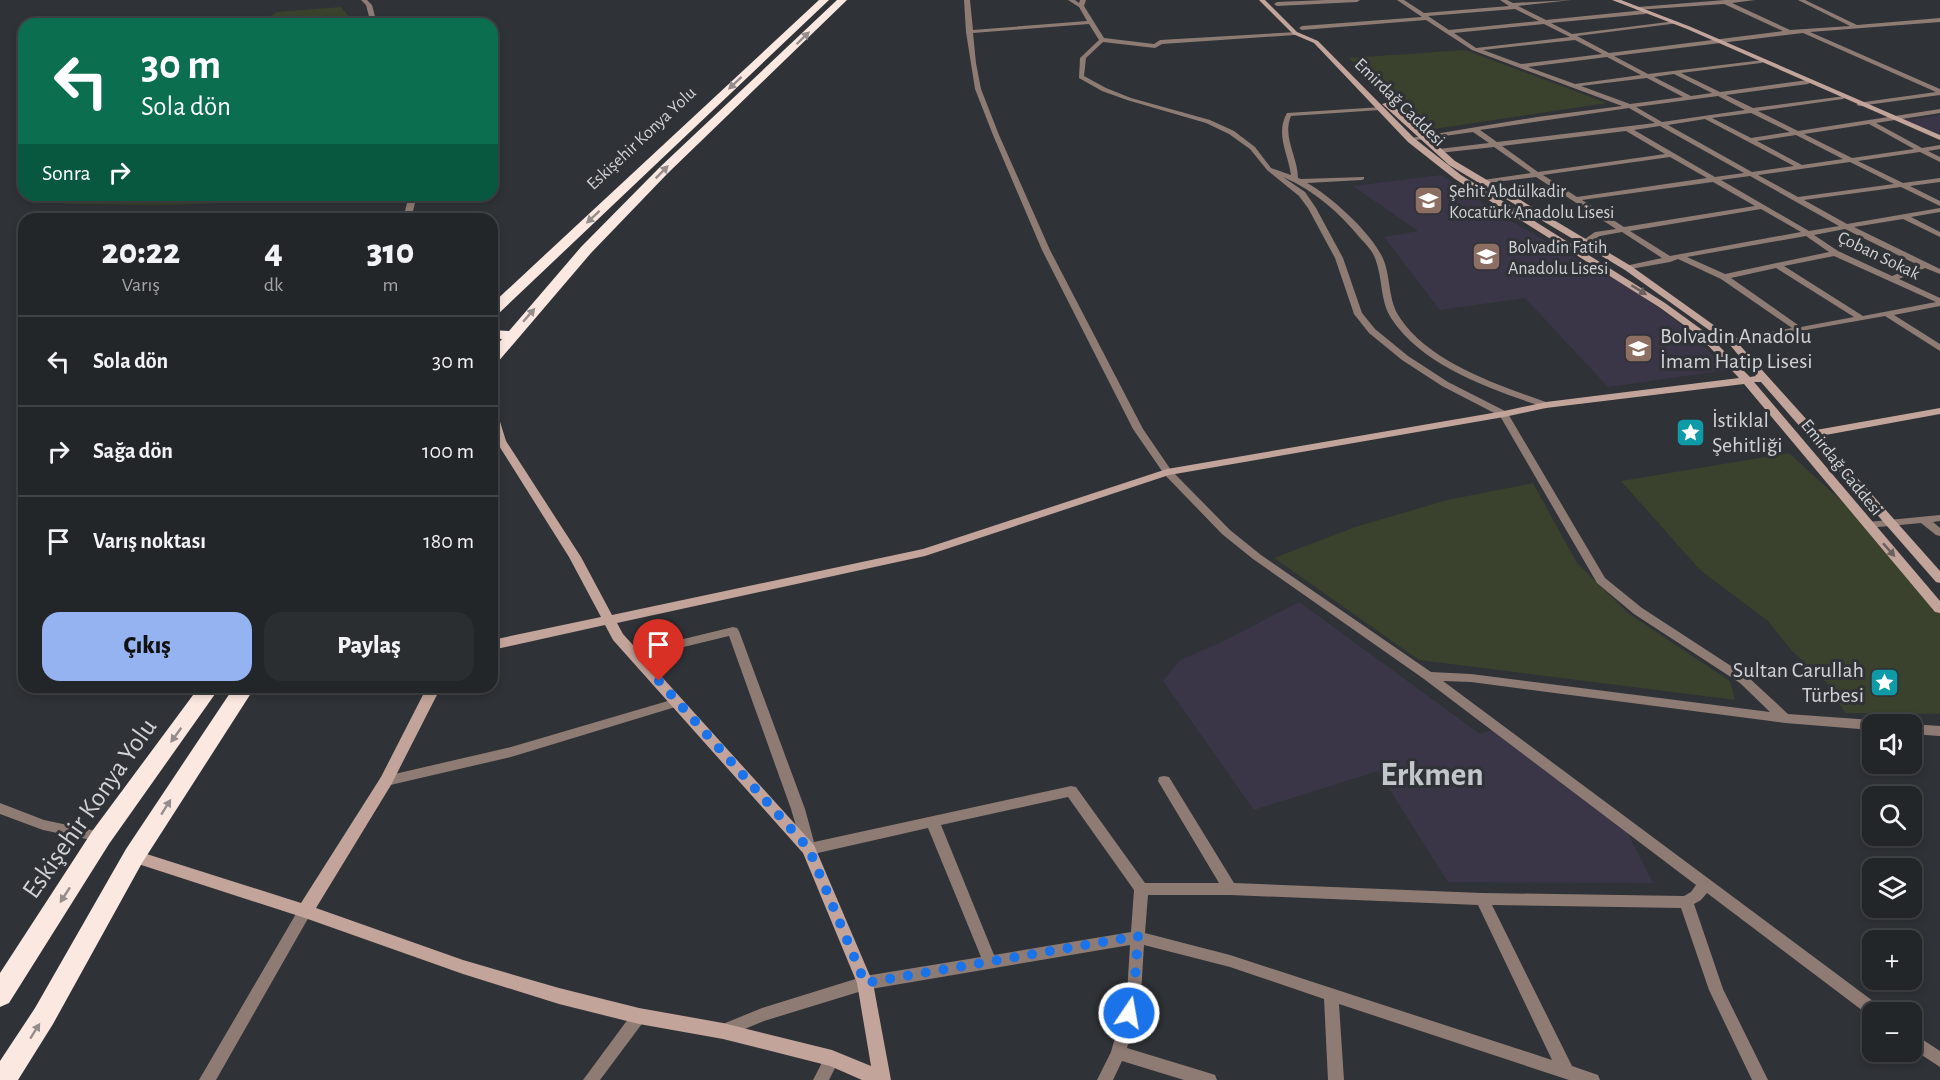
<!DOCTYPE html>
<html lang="tr">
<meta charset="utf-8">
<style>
:root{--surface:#232628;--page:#2b2e30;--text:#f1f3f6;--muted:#a3a5a8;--line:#404345;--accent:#95b2f1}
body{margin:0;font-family:"Alegreya Sans",sans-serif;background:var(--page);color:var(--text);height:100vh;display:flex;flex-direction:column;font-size:22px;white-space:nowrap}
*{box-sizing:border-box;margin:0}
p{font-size:20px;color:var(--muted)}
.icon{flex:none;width:33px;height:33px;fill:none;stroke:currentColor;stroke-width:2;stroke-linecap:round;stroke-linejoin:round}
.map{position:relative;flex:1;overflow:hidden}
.panel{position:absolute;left:18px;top:213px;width:480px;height:480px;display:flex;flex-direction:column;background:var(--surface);border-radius:18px;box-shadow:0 3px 9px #0003,0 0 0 2px var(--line)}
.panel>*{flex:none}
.top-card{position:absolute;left:18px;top:18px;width:480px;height:183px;border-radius:18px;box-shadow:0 3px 9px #0003,0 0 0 2px var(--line);background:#0b6e4f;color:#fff;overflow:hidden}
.tools{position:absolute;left:1862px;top:714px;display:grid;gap:12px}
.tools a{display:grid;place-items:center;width:60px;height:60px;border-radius:12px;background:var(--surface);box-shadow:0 3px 9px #0003,0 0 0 2px var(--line);font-size:30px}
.pin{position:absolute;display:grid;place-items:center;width:51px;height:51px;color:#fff;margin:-62px -26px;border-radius:50% 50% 50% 0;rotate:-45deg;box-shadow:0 0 6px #0007}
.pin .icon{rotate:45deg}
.me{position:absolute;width:66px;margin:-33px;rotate:12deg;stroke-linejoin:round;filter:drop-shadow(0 0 4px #0008)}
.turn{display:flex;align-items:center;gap:21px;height:126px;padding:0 24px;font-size:27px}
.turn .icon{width:78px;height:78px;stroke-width:2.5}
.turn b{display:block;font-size:42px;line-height:51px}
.then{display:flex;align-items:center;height:57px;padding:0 24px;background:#0003;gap:12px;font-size:22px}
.eta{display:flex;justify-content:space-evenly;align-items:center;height:102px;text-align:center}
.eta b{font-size:36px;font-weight:800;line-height:42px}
.cta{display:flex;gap:12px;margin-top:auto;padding:12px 24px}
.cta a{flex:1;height:69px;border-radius:18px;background:var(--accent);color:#111;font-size:24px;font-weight:800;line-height:69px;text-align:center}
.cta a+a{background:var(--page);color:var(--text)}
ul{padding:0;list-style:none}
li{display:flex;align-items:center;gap:18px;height:90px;padding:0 24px;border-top:2px solid var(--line)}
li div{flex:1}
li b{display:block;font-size:22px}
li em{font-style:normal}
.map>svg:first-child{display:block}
.industrial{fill:#3b3647}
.green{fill:#3a412c}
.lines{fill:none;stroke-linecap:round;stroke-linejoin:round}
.street{fill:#8e7b74;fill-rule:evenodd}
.secondary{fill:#c3a49a;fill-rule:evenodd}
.highway{fill:#fbe8e1;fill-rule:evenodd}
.oneway{fill:#958d8c}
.oneway2{fill:#6a605e}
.route{stroke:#1a73e8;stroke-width:10;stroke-dasharray:0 18}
.labels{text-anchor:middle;stroke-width:6;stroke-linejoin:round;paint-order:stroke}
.far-street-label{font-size:18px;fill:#d1d2d5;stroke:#2f3236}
.far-poi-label{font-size:18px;fill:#d1d2d5;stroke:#2f3236;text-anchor:start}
.poi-label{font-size:22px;fill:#d1d2d5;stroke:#2f3236;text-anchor:start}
.near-street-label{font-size:27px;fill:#d1d2d5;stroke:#2f3236}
.near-district-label{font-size:33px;font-weight:bold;fill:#c3c6cb;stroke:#2f3236}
</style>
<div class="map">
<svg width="1940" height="1080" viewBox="0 0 1940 1080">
<rect width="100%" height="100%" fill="#2f3236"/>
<path class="industrial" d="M1940 115V134L1905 120Z
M1441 175 1504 217 1641 295 1683 326 1728 370 1608 387 1525 298 1440 310 1384 237 1418 231 1353 186Z
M1299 602 1480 734 1495 729 1620 818 1653 883 1448 882 1378 771 1254 810 1163 681 1180 660 1226 640Z"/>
<path class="green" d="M341 7 355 24H258L277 12Z
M1465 50 1607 103 1421 131 1349 58Z
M75 195H270C204 210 132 204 64 204Z
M1789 453 1868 525 1940 607V714L1845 713 1827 683 1792 651 1768 621 1700 570 1621 481Z
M1533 483 1577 563 1628 613 1730 681 1735 700 1419 660 1274 558 1355 527 1447 500Z"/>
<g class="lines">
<path class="street" d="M361 0H367L372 5 377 24H371L366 5Z
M964 0H970L973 30 1087 21 1079 7 1068 0H1075L1079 3 1080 0H1086L1084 6 1104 38 1154 44 1160 40 1297 32 1298 33 1295 35 1162 44 1155 48 1103 42 1086 58 1084 76 1106 88 1131 98 1210 120 1234 131 1255 147 1271 168 1291 175C1288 153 1275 134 1287 113L1382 107V109L1380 110 1291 116C1282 137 1298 157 1298 178L1301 179 1364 177V179L1362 180 1307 183C1331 196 1375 236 1384 261 1391 280 1388 300 1400 318 1430 363 1500 386 1549 403L1551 405 1546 408 1543 407C1491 389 1423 367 1391 318 1380 300 1383 281 1376 261 1374 253 1367 245 1361 239 1339 212 1315 191 1283 177L1305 192 1316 208 1343 258 1362 313 1375 329 1408 356 1448 382 1507 412 1605 578 1642 608 1748 677 1788 714 1872 720 1876 722 1878 724H1872V730L1785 723 1471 682 1443 681 1881 1007 1883 1012H1872V1017H1871L1707 893 1701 900 1694 904 1723 989 1768 1080H1752L1709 990 1681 908 1492 905 1572 1066 1598 1075 1600 1080H1569L1339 1004 1344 1080H1328L1324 999 1230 967 1144 945 1141 994 1127 1048 1209 1073 1215 1075 1217 1080H1184L1122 1061 1113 1080H1097L1111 1052 1127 994 1130 945 865 990 764 1021 723 1038 718 1036 715 1031 718 1026 762 1008 865 976 981 957 928 828 809 855 804 853 791 809 729 636 634 659 630 658 628 655 630 652 634 651 733 627 737 628 739 631 805 809 814 842 1071 786 1076 787 1145 883H1219L1158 781 1159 777 1164 776 1169 777 1234 883 1482 893 1684 896 1691 892 1696 885 1424 679 1253 559 1222 534 1164 474 1133 429 1042 250 993 135 975 89 966 32ZM1089 24 1099 40 1080 58 1079 78 1102 91 1127 100 1206 123 1229 134 1250 149 1267 170 1299 196 1308 208 1335 258 1354 314 1369 333 1402 360 1442 386 1500 416 1597 583 1634 614 1740 683 1770 712 1471 674 1431 672 1261 555 1230 530 1171 470 1143 429 1050 250 999 135 981 89 976 63 973 33ZM1068 797 1134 890 1131 932 994 955 941 825ZM1148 895H1230L1478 905 1552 1060 1230 955 1145 933Z
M1325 0H1360L1357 2 1277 6 1274 4 1277 2Z
M1397 0H1404L1424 13 1509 6 1500 0H1507L1513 3 1572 0 1518 6 1546 20 1645 10 1648 12 1645 14 1551 23 1572 34 1676 21 1679 23 1577 36 1609 53 1783 31 1724 4 1636 10 1638 7 1725 0H1755L1732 3 1790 30 1850 26 1798 0H1805L1857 25 1940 18V22L1810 32 1940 89V95L1859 106 1857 105V103L1936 92 1803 33 1614 56 1648 74 1763 60V62L1761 63 1681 73 1720 92 1808 80 1811 82 1808 84 1726 95 1753 108 1845 96 1846 97 1843 99 1758 111 1798 131 1940 109V113L1876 123 1922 148 1940 145V149L1928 151 1940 157V162L1920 152 1858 161 1903 183 1940 178V182L1910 186 1940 201V206L1901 187 1804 200 1847 224 1940 208V212L1911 217 1940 232V237L1903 219 1854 227 1940 269V274L1925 268 1899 279 1940 298V306L1894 315 1940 344V351L1885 316 1728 344V340L1731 339 1792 328 1721 279 1678 259 1670 262 1625 270V266L1662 258 1622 232 1600 236 1588 245H1582V241L1595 232 1616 229 1555 189 1506 197 1502 195 1506 193 1550 186 1536 177 1480 184V180H1483L1531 173 1494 147 1439 153 1436 151 1439 149 1489 143 1473 132 1409 141V139L1411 138 1537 117 1622 106 1472 50 1426 20 1302 30 1299 28 1302 26 1422 17ZM1515 9 1539 21 1449 30 1428 16ZM1544 24 1570 37 1476 48 1454 33ZM1575 40 1602 54 1521 64 1483 50ZM1607 57 1641 75 1575 84 1528 67ZM1674 74 1712 93 1691 96 1654 77ZM1647 78 1683 97 1630 104 1581 86ZM1718 96 1745 110 1662 122 1636 107ZM1629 108 1655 123 1497 142 1480 130ZM1751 113 1790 132 1751 138 1712 118ZM1705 119 1794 166 1752 172 1668 125ZM1869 124 1914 149 1852 158 1804 134ZM1660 126 1744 173 1715 177 1634 130ZM1626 131 1665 154 1538 172 1502 146ZM1796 135 1843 159 1802 165 1757 141ZM1670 157 1707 178 1577 197 1543 175ZM1850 162 1894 184 1798 197 1758 175ZM1750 176 1839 226 1809 231 1721 180ZM1713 182 1755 206 1624 227 1582 200ZM1761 209 1801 232 1670 256 1630 231ZM1845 229 1918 265 1892 276 1838 251 1814 235ZM1806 236 1829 252 1725 274 1687 257ZM1834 256 1936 302 1863 316 1784 266ZM1776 268 1854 317 1801 327 1731 278Z
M409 195H417L411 219H403Z
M1940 515V521L1933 522 1940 528V536L1936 535 1921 523 1868 528 1863 525 1868 522Z
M678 698 682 699 684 702 682 705 511 757 386 786 381 785 380 781 381 777 386 776 511 747Z
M1911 724 1940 726V736L1911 734Z
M0 803 44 820 101 832 106 833 108 837 106 841 101 842 43 830 0 814Z
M305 905 310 907 312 911 310 915 216 1080H199L300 907Z
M639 1009 644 1011 647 1016 644 1021 600 1080H583L634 1011Z
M1911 1032 1940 1051V1067L1911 1048Z
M832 1051 837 1053 840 1058 829 1080H813L827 1053Z"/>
<path class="secondary" d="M1259 0H1265L1297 32 1318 41 1414 138 1461 175 1665 303 1705 332 1750 377 1756 376 1730 345 1625 270 1449 165 1382 104 1389 102 1455 161 1631 266 1736 341 1816 430 1940 408V414L1820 436 1940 571V583L1936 582 1761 382H1754L1940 601V613L1935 612 1744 384 1546 408 1504 417 1169 475 925 556 617 623 623 634 814 845 873 983 891 1080H862L830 1066 723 1039 639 1024 559 1004 463 974 305 918 129 861 126 856 129 851 134 850 301 903 381 777 427 687H441L391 785 316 908 463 960 559 988 639 1008 723 1023 832 1050 871 1066 857 983 803 853 613 640 605 625 492 650V640L601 617 569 557 496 441 492 429V409L497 412 506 441 581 557 612 615 923 549 1167 469 1504 411 1546 402 1739 378 1699 336 1659 307 1455 179 1408 142 1314 43 1293 34Z
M1612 0H1621L1691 27 1940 135V140L1687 29Z"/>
<path class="highway" d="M819 0H829L497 315 492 316V304Z
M837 0H847L668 173 591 253 497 363 492 365V351L502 339 492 338V330L509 331 581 247 660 167Z
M199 687H220L109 844 9 1003 0 1007V973L93 830Z
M234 687H255L142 863 53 1024 18 1080H0V1061L35 1008 126 849Z"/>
</g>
<defs><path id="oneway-solid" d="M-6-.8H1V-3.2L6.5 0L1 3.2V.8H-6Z" transform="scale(1.5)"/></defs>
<g class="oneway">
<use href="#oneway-solid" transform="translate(803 38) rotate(-44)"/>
<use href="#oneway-solid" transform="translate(735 83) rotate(137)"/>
<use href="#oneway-solid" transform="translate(662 172) rotate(-45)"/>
<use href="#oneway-solid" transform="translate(593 217) rotate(137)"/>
<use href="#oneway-solid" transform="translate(529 315) rotate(-49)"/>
<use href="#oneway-solid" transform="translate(176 735) rotate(126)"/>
<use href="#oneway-solid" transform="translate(166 807) rotate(-58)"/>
<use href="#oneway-solid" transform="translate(65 895) rotate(123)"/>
<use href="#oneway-solid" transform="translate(35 1031) rotate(-58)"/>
</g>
<g class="oneway2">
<use href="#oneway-solid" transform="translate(1639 290) rotate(32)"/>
<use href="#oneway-solid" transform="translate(1889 550) rotate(49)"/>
</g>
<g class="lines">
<path class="route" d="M659 681 809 849 865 983 1138 936 1134 994 1129 1013"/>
</g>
<defs>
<symbol id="school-square" viewBox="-11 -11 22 22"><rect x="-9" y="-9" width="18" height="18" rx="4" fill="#8d6e63" stroke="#2f3236"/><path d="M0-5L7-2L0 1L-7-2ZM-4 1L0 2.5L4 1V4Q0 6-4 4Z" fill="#fff"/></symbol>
<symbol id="sight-square" viewBox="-11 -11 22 22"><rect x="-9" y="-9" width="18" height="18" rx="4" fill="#0f9aa8" stroke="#2f3236"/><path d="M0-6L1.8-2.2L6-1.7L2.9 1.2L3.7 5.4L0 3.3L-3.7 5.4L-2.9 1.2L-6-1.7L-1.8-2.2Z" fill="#fff"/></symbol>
</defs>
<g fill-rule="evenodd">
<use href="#school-square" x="1412" y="184" width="33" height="33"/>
<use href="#school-square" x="1470" y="240" width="33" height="33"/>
<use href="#school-square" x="1622" y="332" width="33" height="33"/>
<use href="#sight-square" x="1674" y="416" width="33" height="33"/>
<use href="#sight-square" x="1868" y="666" width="33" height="33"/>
</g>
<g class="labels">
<g class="far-street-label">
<text transform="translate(1400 102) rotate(44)" y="6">Emirdağ Caddesi</text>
<text transform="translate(641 138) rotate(-43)" y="6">Eskişehir Konya Yolu</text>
<text transform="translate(1879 255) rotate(26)" y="6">Çoban Sokak</text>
<text transform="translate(1842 467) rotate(51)" y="6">Emirdağ Caddesi</text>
</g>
<g class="far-poi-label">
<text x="1449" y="197">Şehit Abdülkadir<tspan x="1449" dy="21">Kocatürk Anadolu Lisesi</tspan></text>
<text x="1508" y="253">Bolvadin Fatih<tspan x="1508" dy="21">Anadolu Lisesi</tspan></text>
</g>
<g class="poi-label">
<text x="1660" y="343">Bolvadin Anadolu<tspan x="1660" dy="25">İmam Hatip Lisesi</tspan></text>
<text x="1712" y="427">İstiklal<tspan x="1712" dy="25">Şehitliği</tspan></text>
<text x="1864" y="677" text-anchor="end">Sultan Carullah<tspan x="1864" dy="25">Türbesi</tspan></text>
</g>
<g class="near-street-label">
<text transform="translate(89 808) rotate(-55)" y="9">Eskişehir Konya Yolu</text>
</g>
<g class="near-district-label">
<text x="1432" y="785">Erkmen</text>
</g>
</g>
</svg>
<div class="tools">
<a><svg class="icon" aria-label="sound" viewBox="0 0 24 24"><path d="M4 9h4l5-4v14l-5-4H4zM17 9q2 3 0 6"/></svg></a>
<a><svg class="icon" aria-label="search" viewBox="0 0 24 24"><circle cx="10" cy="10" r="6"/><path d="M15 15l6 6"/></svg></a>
<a><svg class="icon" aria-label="layers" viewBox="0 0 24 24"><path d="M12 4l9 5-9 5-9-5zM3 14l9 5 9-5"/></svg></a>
<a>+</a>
<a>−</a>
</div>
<div class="pin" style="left:659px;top:681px;background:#d93025"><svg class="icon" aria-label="arrive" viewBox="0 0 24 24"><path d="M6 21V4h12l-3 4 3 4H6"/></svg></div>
<svg class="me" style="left:1129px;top:1013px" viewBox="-20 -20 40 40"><circle r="17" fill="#1a73e8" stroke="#fff" stroke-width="3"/><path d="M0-11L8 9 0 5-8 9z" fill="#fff"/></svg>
<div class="top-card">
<div class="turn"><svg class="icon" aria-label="left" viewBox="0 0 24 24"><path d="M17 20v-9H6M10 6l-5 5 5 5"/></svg><div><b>30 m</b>Sola dön</div></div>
<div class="then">Sonra<svg class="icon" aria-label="right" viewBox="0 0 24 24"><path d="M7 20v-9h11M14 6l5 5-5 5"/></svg></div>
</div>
<section class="panel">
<div class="eta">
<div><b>20:22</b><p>Varış</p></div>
<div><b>4</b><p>dk</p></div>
<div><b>310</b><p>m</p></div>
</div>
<ul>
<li><svg class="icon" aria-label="left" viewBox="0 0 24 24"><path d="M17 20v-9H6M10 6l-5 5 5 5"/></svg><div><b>Sola dön</b></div><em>30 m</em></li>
<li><svg class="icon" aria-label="right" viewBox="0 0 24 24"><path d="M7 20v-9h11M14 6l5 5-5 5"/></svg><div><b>Sağa dön</b></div><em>100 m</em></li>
<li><svg class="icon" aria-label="arrive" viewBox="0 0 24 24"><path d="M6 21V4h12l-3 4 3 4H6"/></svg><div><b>Varış noktası</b></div><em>180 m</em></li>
</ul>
<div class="cta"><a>Çıkış</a><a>Paylaş</a></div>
</section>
</div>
